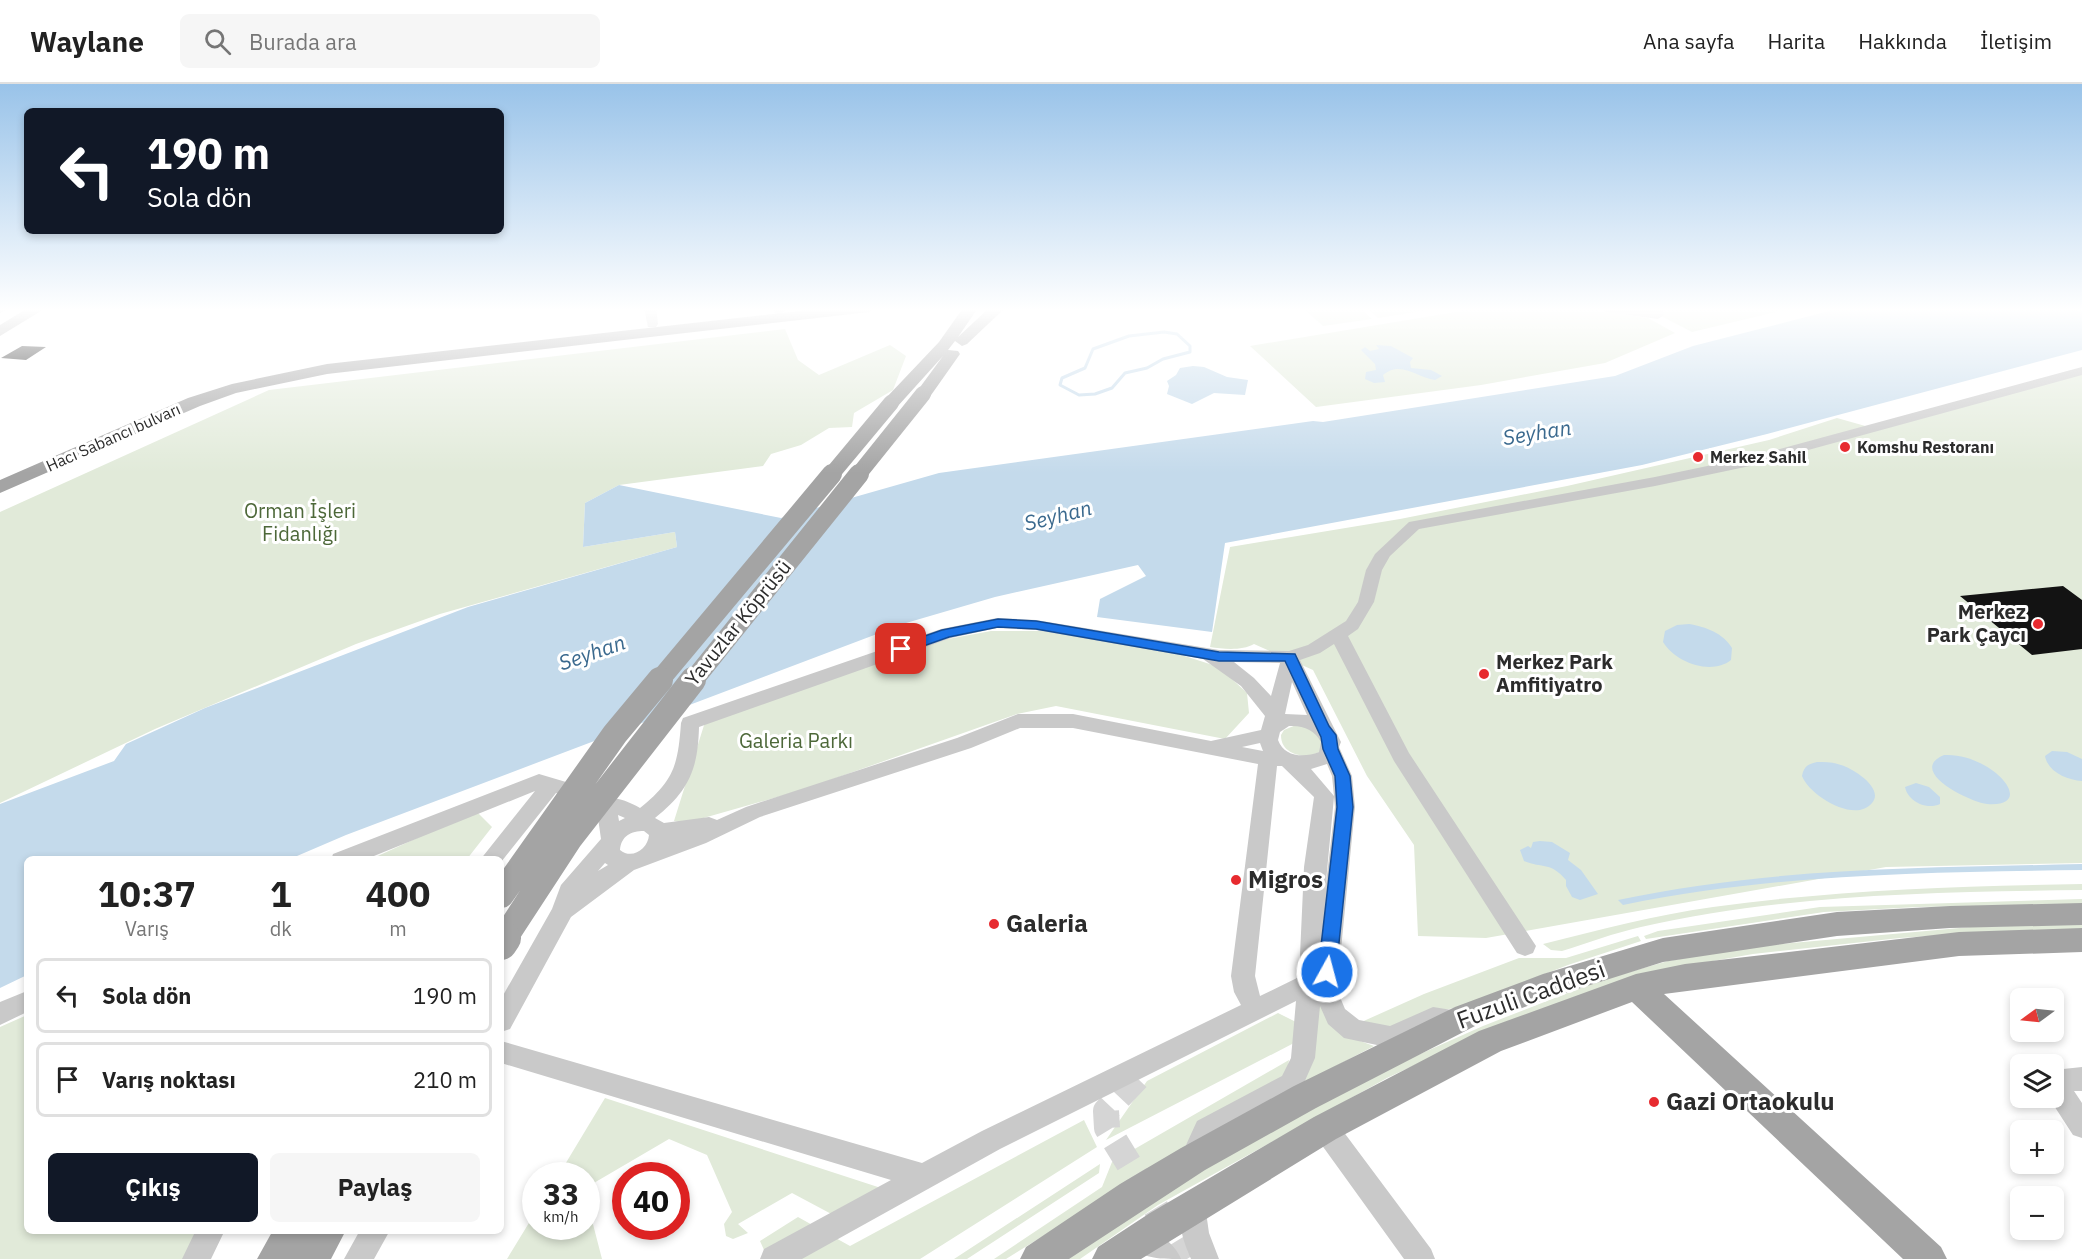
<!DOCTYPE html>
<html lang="tr">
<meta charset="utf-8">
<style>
:root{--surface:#fff;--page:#f6f6f6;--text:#222;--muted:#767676;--line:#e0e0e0;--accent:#111827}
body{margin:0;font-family:"IBM Plex Sans",sans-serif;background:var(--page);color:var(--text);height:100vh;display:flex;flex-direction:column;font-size:22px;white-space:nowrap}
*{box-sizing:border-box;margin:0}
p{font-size:20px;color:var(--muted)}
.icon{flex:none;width:33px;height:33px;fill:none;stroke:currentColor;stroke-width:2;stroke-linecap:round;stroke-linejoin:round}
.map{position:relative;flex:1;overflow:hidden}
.panel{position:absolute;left:24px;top:772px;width:480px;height:378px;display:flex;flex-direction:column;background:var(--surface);border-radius:9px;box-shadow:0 3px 9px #0003}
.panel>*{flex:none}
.guide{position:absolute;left:24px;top:24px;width:480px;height:126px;border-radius:9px;box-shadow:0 3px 9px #0003;background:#111827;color:#fff;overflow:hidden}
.needle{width:39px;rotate:255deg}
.buttons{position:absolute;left:2010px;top:904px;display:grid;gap:12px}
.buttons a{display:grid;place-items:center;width:54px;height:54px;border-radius:9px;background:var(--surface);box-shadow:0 3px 9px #0003;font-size:30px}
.speed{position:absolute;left:522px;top:1078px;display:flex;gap:12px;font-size:30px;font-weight:700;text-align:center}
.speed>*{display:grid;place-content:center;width:78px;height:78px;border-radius:50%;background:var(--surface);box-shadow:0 3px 9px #0003;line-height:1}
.speed small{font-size:15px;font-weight:400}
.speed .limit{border:9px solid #d22;background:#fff;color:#111}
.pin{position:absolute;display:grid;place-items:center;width:51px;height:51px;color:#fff;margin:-26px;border-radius:12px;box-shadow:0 3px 9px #0006}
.me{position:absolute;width:66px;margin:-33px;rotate:7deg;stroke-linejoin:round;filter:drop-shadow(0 0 4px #0008)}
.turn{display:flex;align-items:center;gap:21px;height:126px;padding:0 24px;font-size:27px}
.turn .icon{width:78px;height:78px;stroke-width:2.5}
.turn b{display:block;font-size:42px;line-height:51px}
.eta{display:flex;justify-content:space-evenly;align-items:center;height:102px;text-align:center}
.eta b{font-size:36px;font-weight:800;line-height:42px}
.cta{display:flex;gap:12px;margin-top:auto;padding:12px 24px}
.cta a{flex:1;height:69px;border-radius:9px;background:var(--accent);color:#fff;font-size:24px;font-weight:800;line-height:69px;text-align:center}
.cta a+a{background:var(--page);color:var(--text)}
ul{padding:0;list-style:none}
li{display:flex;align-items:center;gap:18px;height:75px;margin:0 12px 9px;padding:0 12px;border:3px solid var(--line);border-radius:9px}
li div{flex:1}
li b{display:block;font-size:22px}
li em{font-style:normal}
header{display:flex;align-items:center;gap:36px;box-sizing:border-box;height:84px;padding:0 30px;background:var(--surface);border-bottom:2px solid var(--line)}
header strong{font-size:28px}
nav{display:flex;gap:33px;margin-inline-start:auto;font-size:21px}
.search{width:420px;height:54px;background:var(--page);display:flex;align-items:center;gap:15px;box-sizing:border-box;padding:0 21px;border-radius:9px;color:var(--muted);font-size:22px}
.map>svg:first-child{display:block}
.green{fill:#e1ead9}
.water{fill:#c4daeb}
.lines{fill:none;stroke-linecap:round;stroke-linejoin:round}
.stream{stroke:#c4daeb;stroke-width:3}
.building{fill:#131313}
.minor-tunnel{stroke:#d5d5d5;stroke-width:26;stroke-dasharray:26 13;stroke-linecap:butt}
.minor{fill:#c9c9c9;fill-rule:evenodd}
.major{fill:#a4a4a4;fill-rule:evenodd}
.major-bridge-far3{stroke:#a4a4a4;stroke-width:16}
.major-bridge-far2{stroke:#a4a4a4;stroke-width:20}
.major-bridge-far1{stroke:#a4a4a4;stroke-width:26}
.major-bridge{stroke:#a4a4a4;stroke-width:32}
.route{fill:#1a73e8;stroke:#114b97;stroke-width:1.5}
.poi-dot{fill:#e72a2f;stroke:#fff;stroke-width:2}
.labels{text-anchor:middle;stroke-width:6;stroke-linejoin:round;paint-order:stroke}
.far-street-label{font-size:16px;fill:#2c2c2c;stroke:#fff}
.far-poi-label{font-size:16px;font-weight:bold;fill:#2c2c2c;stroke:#fff;text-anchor:start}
.park-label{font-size:20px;fill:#4d6839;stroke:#fff}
.poi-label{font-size:20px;font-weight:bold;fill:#2c2c2c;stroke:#fff;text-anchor:end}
.street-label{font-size:20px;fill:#2c2c2c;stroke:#fff}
.water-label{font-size:21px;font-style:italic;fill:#3a698e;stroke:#fff}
.near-poi-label{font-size:24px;font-weight:bold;fill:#2c2c2c;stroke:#fff;text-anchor:start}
.near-street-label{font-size:24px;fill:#2c2c2c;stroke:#fff}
</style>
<header>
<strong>Waylane</strong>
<div class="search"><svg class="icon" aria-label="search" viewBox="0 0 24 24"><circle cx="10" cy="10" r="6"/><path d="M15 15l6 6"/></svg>Burada ara</div>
<nav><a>Ana sayfa</a><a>Harita</a><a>Hakkında</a><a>İletişim</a></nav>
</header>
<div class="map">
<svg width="2082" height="1175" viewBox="0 0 2082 1175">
<rect width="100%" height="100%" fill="#fff"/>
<path class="green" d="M1303 224H1360L1372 235 1323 242Z
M1367 224H1441L1378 234Z
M1480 224H1576L1648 234 1675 249 1605 279 1481 301 1316 323 1250 262Z
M1660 224H1793L1692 248 1661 232Z
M785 245 798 276 819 291 890 261 906 272 893 306 854 329 852 343 829 344 801 361 771 370 763 382 619 401 585 419 583 463 675 448 677 463 440 530 356 560 155 645 0 719V428L269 306Z
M2082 289V779L1886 783 1486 854 1418 852 1414 761 1367 692 1313 586 1254 560C1242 567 1223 565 1210 563L1230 463 1400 435 1567 402 1769 356 1837 334 1876 345Z
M991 547H1043L1166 566 1219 583 1247 609 1249 629 1225 655 1056 622 1017 630 802 706 686 739 674 737 705 638 948 555Z
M1296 641 1318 646 1325 665 1309 673C1296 671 1281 668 1281 651L1284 646Z
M476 727 492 743 467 775 369 776Z
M2082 800V806C1935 808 1785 810 1641 843 1614 849 1588 859 1562 867L1551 866 1543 860C1599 846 1655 831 1713 823 1835 806 1958 802 2082 800Z
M2082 815V820L1918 823 1824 828 1646 855 1644 852 1658 847 1820 823Z
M2082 840V846L1975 849 1900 854 1753 870 1673 884 1487 947 1387 994 1158 1121 1080 1175H1067L1154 1115 1238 1066 1382 987 1483 942 1598 897 1668 877 1748 863 1971 843Z
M1638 852 1641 857 1568 881 1459 923 1429 929 1387 948 1357 940 1424 910 1519 874H1566Z
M1321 895 1346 952 1374 962 1296 1003Z
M1278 929 1296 938 1294 959 1106 1056 1147 997Z
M27 931V1148H201L187 1175H0V943Z
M1289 976 1286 995 1198 1045 1183 1065 1006 1175H994L1102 1103 1112 1078Z
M605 1014 881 1104 837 1133 792 1109 738 1140 748 1149 733 1155 726 1152 724 1140 732 1128 707 1071 669 1055 587 1103 586 1092H558Z
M1084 1036 1097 1063 920 1175H768L760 1157 798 1133 850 1162Z
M1100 1080 1099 1089 967 1175H954Z
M587 1117 602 1175H507L535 1129 536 1143H586Z"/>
<path class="water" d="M1841 224H2082V266L1767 350 1642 381 1225 459 1212 548 1097 533 1100 515 1146 492 1138 481 995 513 906 539 346 751 290 775 27 776V891L0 904V720L114 677 126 660 205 624 468 523 677 463 675 448 583 463 585 419 619 401 781 434 939 389 1313 337 1323 338 1615 292 1693 262Z
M1376 261 1391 262 1413 274 1410 278 1411 284 1431 286 1442 292 1435 296C1416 293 1401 276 1383 291L1385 298 1374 299 1365 295 1366 288 1376 286 1375 280 1361 266 1365 263 1370 267 1379 265Z
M1193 282 1204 283 1227 293 1248 296 1245 311 1214 309 1192 320 1167 310 1169 302 1167 297 1176 291 1180 284Z
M1689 540C1706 543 1723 549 1732 564L1731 576C1711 592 1675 578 1663 558L1665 547 1677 541Z
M2052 667 2067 668 2082 675V697C2067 696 2048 688 2045 672Z
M1944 671C1991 668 2040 724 1987 720 1970 718 1906 687 1944 671Z
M1817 678C1825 678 1833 678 1841 681 1852 684 1885 704 1872 719 1855 740 1809 711 1802 692 1804 682 1808 680 1817 678Z
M1916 699 1929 703 1940 713V720C1927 726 1908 718 1905 703Z
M1540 757 1552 758 1570 769 1568 776 1581 786 1598 810 1580 816 1572 813 1566 802V796C1550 777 1543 785 1524 777L1520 766 1528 762 1531 764 1533 758Z
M2082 780V786C1928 788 1774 790 1623 821L1618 816C1773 783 1925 784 2082 780Z"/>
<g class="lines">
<path class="stream" d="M1164 248 1177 250 1190 262V268L1163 275 1147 284 1125 289 1112 304 1095 310 1079 311 1060 301 1062 294 1085 284 1093 265 1129 252Z"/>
</g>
<path class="building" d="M22 262 46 263 26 276 1 274Z
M2063 502 2082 516V565L2032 571 1960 512Z"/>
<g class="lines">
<path class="minor-tunnel" d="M1137 994 1106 1027 1107 1044 1187 1175"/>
<path class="minor" d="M644 224H656L658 240 656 243H648Z
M773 224H785V227L779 231 775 229Z
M1600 224 1651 226 1650 224H1662L1664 231 1658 235 1606 228Z
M2082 283V291L1750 382 1655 402 1419 445 1390 472 1382 486 1374 518 1358 545 1348 552 1409 669 1536 862 1533 869 1525 872 1517 869 1394 677 1334 560 1320 569 1300 576 1341 658 1339 663 1352 692 1355 723 1337 906 1345 925 1359 936 1390 942 1433 923 1452 926 1456 934 1452 942 1435 945 1391 964 1344 954 1328 940 1320 922 1315 974 1300 1008 1215 1055 1203 1081 1194 1085 1185 1081 1181 1072 1197 1037 1282 992 1291 974 1296 917 1000 1065 802 1175H760L764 1165 891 1096 501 979V957L922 1079 982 1047 1241 921 1234 908 1231 892 1258 680 1073 644H1020L971 664 760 733 706 759 634 786 571 833 510 945 501 948V915L552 825 561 801 601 755 596 720 599 715C611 711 629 717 640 724 674 697 678 681 681 639L683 634 941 545 997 534 1036 536 1219 566 1289 567 1308 561 1346 537 1358 518 1366 486 1375 470 1409 438 1655 393 1750 373ZM997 544 1036 546 1203 575 1241 602 1265 632 1261 646 1211 657 1073 630H1018L957 654 746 723 717 736 709 733 664 739 655 734C689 707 698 685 699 643L951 554ZM1234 578 1280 579 1271 612 1254 594ZM1292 598 1307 631 1285 630ZM1289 642C1303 641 1315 646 1321 658L1319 668C1304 674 1284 673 1278 656L1280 648ZM1260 659 1263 667 1242 663ZM1327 680 1332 692 1334 712 1311 685ZM1277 682H1282L1314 713 1304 783 1299 893 1260 912 1255 892ZM1334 713 1335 723 1325 808ZM618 731 625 734 619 737ZM644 747 649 751C648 765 632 776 620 766 621 752 631 747 644 747ZM605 779 608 781 598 787Z
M539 690 593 706 596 711 593 716 586 719 556 709 501 778V776H480L535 707 364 776H331L333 770Z
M27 907V928L0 941V918Z
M2082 983V1007H2074L2082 1019V1054L2073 1051 2049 1014H2054V986Z
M1325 1032 1334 1035 1431 1165 1435 1175H1404L1316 1053 1312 1044 1316 1035Z
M1195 1107 1205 1111 1209 1121 1207 1135 1209 1149 1219 1175H1191C1181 1152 1176 1135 1185 1111Z
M1141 1141C1157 1148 1175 1159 1181 1175 1158 1175 1137 1175 1127 1155L1131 1145Z
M195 1148H224L211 1175H182Z
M359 1148H389L374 1175H344Z"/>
<path class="major" d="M0 224H9L0 229Z
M28 224H46L0 252V241Z
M826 224H876L869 228 327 290 236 309 200 322 0 409V396L188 314 232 300 327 280Z
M963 224H978L958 253 989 224H1005L967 260 962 262 955 257 948 266 958 267 960 270 929 314H917L915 310 943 272 897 323H885L883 319 885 315 939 258Z
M2082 819V841L1950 844 1837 852 1663 878 1546 915 1477 941 1316 1024 1205 1086 1069 1175H1020L1026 1163 1120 1100 1181 1064 1294 1002 1455 923 1543 890 1663 854 1837 828 1950 822Z
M2082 844V868L1959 872 1664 910 1941 1163 1947 1175H1903L1632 918 1501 967 1336 1055 1141 1175H1092L1098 1163 1150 1129 1314 1033 1479 947 1636 890 1685 880 1959 848Z
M272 1148H345L331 1175H257Z"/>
<path class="major-bridge-far3" d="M831 391 891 319
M858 391 923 310"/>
<path class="major-bridge-far2" d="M658 598 832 390
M692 598 859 390"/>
<path class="major-bridge-far1" d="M501 811 615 650 660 596
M504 855 570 754 693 596"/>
<path class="major-bridge" d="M501 860 505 854"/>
</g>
<linearGradient id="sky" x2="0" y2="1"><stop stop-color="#99c3e9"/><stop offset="0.58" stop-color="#fff"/><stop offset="1" stop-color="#fff" stop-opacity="0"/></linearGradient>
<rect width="2082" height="389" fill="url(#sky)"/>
<path class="route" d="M998 535 1036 537 1219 568 1295 570 1329 642 1336 651 1338 665 1350 692 1353 723 1336 888 1333 894 1327 896 1321 894 1318 888 1337 723 1335 692 1323 665 1321 653 1285 577H1219L1036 545 998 543 949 553 901 570 895 565 896 562 942 546Z"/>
<g class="poi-dot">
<circle cx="1845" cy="363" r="6"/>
<circle cx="1698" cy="373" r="6"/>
<circle cx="2038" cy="540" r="6"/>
<circle cx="1484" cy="590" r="6"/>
<circle cx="1236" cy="796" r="6"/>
<circle cx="994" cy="840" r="6"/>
<circle cx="1654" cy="1018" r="6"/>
</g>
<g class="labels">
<g class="far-street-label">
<text transform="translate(113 353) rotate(-24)" y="6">Hacı Sabancı bulvarı</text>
</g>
<g class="far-poi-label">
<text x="1857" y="369">Komshu Restoranı</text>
<text x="1710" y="379">Merkez Sahil</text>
</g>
<g class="park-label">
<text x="300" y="434">Orman İşleri<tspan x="300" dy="23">Fidanlığı</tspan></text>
<text x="796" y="664">Galeria Parkı</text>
</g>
<g class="poi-label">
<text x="2026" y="535">Merkez<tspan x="2026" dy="23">Park Çaycı</tspan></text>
<text x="1496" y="585" text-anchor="start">Merkez Park<tspan x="1496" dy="23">Amfitiyatro</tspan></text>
</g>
<g class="street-label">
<text transform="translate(738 539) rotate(-51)" y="7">Yavuzlar Köprüsü</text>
</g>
<g class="water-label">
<text transform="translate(1537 349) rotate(-9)" y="7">Seyhan</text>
<text transform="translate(1058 432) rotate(-14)" y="7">Seyhan</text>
<text transform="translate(592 569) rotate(-19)" y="7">Seyhan</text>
</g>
<g class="near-poi-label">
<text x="1248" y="804">Migros</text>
<text x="1006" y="848">Galeria</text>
<text x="1666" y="1026">Gazi Ortaokulu</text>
</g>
<g class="near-street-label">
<text transform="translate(1531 911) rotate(-20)" y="8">Fuzuli Caddesi</text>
</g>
</g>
</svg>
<div class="buttons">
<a><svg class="needle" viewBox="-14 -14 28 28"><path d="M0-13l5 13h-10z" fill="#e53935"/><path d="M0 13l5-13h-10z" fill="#767676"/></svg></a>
<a><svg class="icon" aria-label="layers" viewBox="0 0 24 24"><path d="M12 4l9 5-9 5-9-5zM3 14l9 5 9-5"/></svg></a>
<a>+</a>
<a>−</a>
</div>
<div class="speed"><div>33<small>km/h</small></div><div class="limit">40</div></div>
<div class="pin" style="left:901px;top:565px;background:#d93025"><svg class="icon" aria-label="arrive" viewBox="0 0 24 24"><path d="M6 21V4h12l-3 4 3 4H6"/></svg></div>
<svg class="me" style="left:1327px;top:888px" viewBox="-20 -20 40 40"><circle r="17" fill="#1a73e8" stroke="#fff" stroke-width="3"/><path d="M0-11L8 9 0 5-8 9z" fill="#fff"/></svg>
<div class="guide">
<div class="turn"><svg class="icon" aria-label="left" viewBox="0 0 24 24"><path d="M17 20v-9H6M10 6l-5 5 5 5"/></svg><div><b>190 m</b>Sola dön</div></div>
</div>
<section class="panel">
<div class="eta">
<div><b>10:37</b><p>Varış</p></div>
<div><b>1</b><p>dk</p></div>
<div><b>400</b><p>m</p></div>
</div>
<ul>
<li><svg class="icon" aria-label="left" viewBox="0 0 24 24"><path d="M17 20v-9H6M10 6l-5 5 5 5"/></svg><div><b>Sola dön</b></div><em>190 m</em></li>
<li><svg class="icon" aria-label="arrive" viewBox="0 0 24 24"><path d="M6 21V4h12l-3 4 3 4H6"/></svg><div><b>Varış noktası</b></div><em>210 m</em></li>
</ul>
<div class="cta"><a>Çıkış</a><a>Paylaş</a></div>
</section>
</div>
